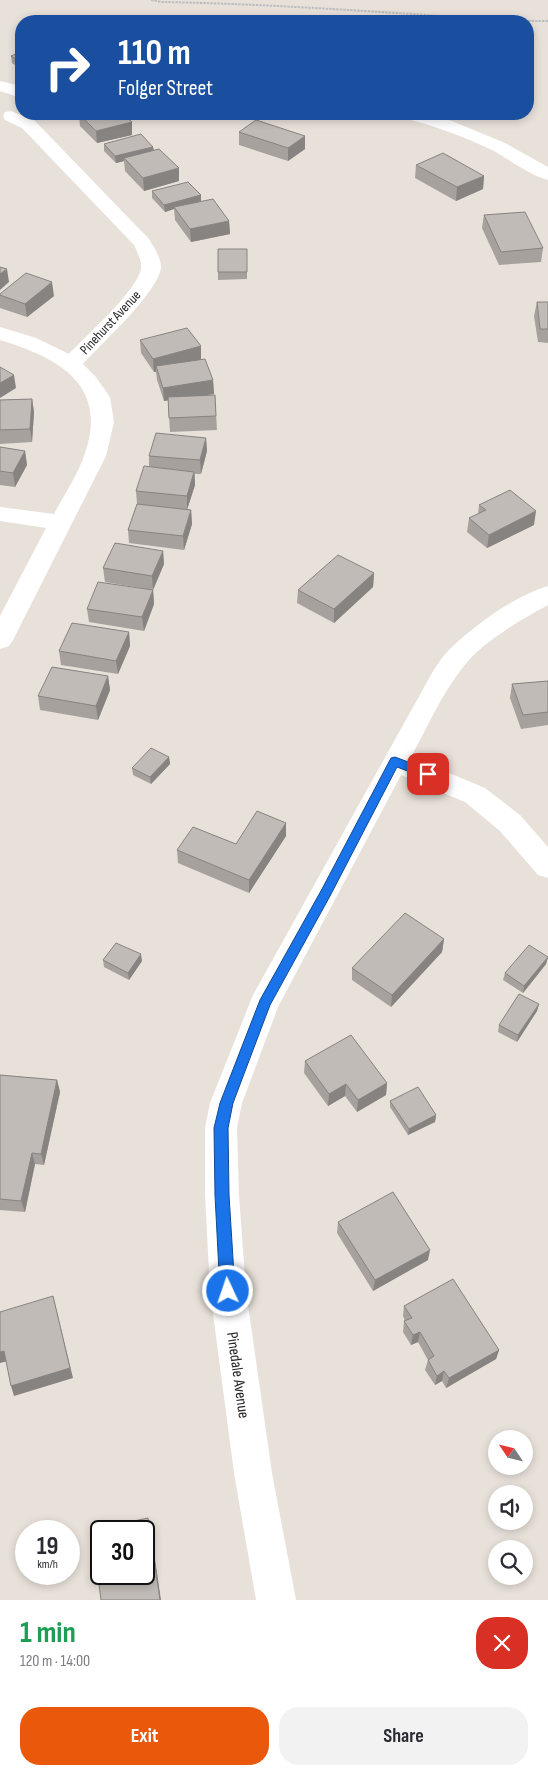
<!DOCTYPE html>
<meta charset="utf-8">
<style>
:root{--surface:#fff;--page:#f2f2f3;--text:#2b2b33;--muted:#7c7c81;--accent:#ea580c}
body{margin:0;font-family:"Sofia Sans Condensed",sans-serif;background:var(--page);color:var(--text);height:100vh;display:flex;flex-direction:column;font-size:19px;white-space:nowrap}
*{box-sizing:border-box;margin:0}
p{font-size:16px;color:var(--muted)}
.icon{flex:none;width:28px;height:28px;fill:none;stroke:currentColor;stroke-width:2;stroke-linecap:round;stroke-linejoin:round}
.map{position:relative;height:1600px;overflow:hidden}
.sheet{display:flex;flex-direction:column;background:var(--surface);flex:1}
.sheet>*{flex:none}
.guide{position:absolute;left:15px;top:15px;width:519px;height:105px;border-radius:20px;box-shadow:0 2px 8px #0003;background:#1a4fa0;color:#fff;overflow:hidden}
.needle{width:32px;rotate:305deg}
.buttons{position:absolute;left:488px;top:1430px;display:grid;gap:10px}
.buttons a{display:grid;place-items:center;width:45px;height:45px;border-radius:50%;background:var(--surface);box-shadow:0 2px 8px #0003;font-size:25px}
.speed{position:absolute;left:15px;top:1520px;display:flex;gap:10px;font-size:25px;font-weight:700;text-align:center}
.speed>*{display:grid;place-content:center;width:65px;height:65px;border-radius:50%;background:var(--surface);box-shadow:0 2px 8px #0003;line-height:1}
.speed small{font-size:12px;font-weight:400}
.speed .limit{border:2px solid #111;border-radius:8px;background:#fff;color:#111}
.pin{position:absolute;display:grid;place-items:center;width:42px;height:42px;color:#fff;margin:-21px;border-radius:10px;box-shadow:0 2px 8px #0006}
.me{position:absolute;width:55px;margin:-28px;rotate:357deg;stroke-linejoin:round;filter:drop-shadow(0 0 4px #0008)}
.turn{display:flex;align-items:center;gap:18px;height:105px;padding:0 20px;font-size:22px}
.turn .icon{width:65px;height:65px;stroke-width:2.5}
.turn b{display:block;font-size:35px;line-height:42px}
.round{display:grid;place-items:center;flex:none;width:52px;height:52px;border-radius:20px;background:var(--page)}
.headline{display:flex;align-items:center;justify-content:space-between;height:85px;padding:0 20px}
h1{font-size:30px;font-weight:700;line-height:38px;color:#1e9e55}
.cta{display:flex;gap:10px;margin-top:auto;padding:10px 20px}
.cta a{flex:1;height:58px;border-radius:20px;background:var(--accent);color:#fff;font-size:20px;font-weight:700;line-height:58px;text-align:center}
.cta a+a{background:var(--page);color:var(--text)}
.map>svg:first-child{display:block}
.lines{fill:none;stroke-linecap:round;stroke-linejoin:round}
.path{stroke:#bebebe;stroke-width:2;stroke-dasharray:2.5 1;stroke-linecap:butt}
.minor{fill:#fff;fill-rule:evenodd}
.wall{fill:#a6a19d}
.shaded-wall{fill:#878380}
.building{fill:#c1bbb7;stroke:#878380;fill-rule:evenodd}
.route{fill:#1a73e8;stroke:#114b97}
.labels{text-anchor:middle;stroke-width:4.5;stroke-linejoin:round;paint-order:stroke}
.far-street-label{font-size:14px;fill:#272727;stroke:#fff}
.street-label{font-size:16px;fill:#272727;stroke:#fff}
</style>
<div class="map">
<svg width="548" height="1600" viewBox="0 0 548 1600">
<rect width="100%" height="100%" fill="#e8e1da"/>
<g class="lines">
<path class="path" d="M151 0 162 2C282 4 403 14 523 21
M528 21H548"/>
<path class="minor" d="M0 81 21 86V98L0 91Z
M11 111 34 120 149 239C154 247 161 258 161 267 159 292 100 345 83 364L95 376 110 397 114 422 106 456 13 640 9 646 0 649V616L46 528 0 521V507L54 514C64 495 77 476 84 456 110 385 59 358 0 340V327L36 338 69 354C85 337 139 289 141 268 142 260 137 252 134 245L22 128 5 120 3 116 5 112Z
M402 114H428L452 121 505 143 548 167V180C531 176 510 160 494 151 465 137 435 126 404 118Z
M548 586V605C522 619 482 642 464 666 442 693 428 726 411 757L485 788 520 815 548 847V878L538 875 500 831 465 802 401 775 278 1007 242 1103 237 1128 239 1195 246 1291 272 1473 296 1600H256L234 1473 210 1291 205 1195V1128L210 1103 253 995 432 673C437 665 442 657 448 651 472 627 516 595 548 586Z"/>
</g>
<path class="wall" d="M21 52V69L12 63 11 56Z
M65 114H123L132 122V135L97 143 80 126 79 116 70 119Z
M239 132 305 149 288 161 239 145Z
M104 144 153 147 154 150 179 168V181L144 191 125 171 124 161 116 163 104 151Z
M416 165 484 176 483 189 456 201 415 178Z
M152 191 201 195V201L229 221 230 234 191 242 175 220 174 209 165 212 152 198Z
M484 215 543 248 541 262 499 265 482 228Z
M218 249H247V279L218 280Z
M0 294 54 296 27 317 0 308Z
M537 302H548V343L538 342 534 316Z
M140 340 201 359 213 380 214 394 198 396 215 395 217 430 170 432 168 400 164 401 157 380 156 372H154L141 353Z
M32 399 34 412 32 442 0 444V400Z
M206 438 207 451 201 474H195V485L187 509 191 510 192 524 184 550 129 543 128 530 137 504 136 491 149 467V456Z
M0 447 25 451 27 465 15 487 0 485Z
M479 505 534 525 487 548 467 532 469 518 478 514Z
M163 551 164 564 153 590 105 582 103 568Z
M374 573 373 587 334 623 297 603 298 590Z
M153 590 154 604 144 631 89 622 87 609Z
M129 632 130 646 118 674 61 665 59 651Z
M108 676 110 690 98 720 40 710 38 696Z
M548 681V725L521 729 510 698 512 684Z
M169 757 170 764 151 784 133 775 132 768Z
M286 823V836L249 893 178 863 177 850 236 844Z
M444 939 442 952 391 1007 352 980V968Z
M548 957 546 964 523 993 503 980 505 973Z
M103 960 142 961 129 980 104 967Z
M539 1004 537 1011 517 1042 498 1032 499 1025Z
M305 1061 387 1083 386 1095 357 1112 345 1096 328 1106 304 1073Z
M0 1075 57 1080 60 1092 44 1165 35 1164 25 1212 0 1210Z
M390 1101 436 1115 435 1122 408 1135 390 1107Z
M338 1222 428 1260 373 1291 337 1233Z
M404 1306 499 1350 496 1359 446 1388 442 1381 435 1385 425 1370 428 1360 418 1342 411 1345 403 1332 404 1321H405L403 1316Z"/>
<path class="shaded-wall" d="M69 114H79V116L70 119Z
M132 122V135L97 143 96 131Z
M305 136V149L288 161V148Z
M153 147 154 154 124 158V161L116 163 115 156Z
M179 168V181L144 191 143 178Z
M484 176 483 189 456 201 457 187Z
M201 195V202L174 207V209L165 212 164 205Z
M229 221 230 234 191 242 190 229Z
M7 269 9 282 0 290V274Z
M52 282 54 296 27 317 25 304Z
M201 346V360L156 366V372H154L153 359Z
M14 375 16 388 0 398V383Z
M213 380 214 394 164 401 163 388Z
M32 399 34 412 32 442 30 429Z
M206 438 207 451 201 474 200 460Z
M25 451 27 465 15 487 13 473Z
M194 472 195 485 187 510V496Z
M191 510 192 524 184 550 183 536Z
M536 511 534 525 487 548 489 535Z
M163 551 164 564 153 590 152 576Z
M374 573 373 587 334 623V609Z
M153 590 154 604 144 631 142 617Z
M129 632 130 646 118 674 116 661Z
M108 676 110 690 98 720 96 706Z
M169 757 170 764 151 784 150 777Z
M286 823V836L249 893V880Z
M444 939 442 952 391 1007 392 995Z
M141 954 142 961 129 980 128 973Z
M548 957 546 964 523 993 524 986Z
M539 1004 537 1011 517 1042 518 1035Z
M57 1080 60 1092 44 1165 41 1154Z
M387 1083 386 1095 357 1112 358 1100Z
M346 1084 345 1096 328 1106 329 1094Z
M436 1115 435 1122 408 1135 409 1129Z
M32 1153 35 1164 25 1212 21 1201Z
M430 1250 428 1260 373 1291 375 1280Z
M53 1296 73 1378 14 1396 11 1386Z
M420 1332 418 1342 411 1345 413 1335Z
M499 1350 496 1359 446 1388 449 1378Z
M4 1351 8 1361 0 1363V1352Z
M444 1371 442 1381 435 1385 437 1376Z
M148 1518 150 1526 161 1600H160Z"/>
<path class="building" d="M21 52V62L11 56Z
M79 114H123L132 122 96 131Z
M256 120 305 136 288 148 239 132Z
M141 134 153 147 115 156 104 144Z
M159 149 179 168 143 178 124 158Z
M443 153 484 176 457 187 416 165Z
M188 182 201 195 164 205 152 191Z
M213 199 229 221 190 229 174 207Z
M525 212 543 248 501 252 484 215Z
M218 249H247V272H218Z
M0 267 7 269 0 274Z
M26 273 52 282 25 304 0 295V294Z
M537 302H548V329H540Z
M187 328 201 346 153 359 140 340Z
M205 359 213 380 163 388 156 366Z
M0 367 14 375 0 383Z
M215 395 216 416 169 418 168 397Z
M32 399 30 429 0 430V400Z
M156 433 206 438 200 460 149 456Z
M0 447 25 451 13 473 0 471Z
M144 466 194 472 187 496 136 491Z
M510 490 536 511 489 535 469 518 486 510 479 505Z
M137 504 191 510 183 536 128 530Z
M115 543 163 551 152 576 103 568Z
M338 555 374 573 334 609 298 590Z
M98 582 153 590 142 617 87 609Z
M72 623 129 632 116 661 59 651Z
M52 667 108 676 96 706 38 696Z
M548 681V712L523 715 512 684Z
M151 748 169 757 150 777 132 768Z
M257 811 286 823 249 880 177 850 193 827 236 844Z
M405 913 444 939 392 995 352 968Z
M116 943 141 954 128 973 103 960Z
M529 945 548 957 524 986 505 973Z
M519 994 539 1004 518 1035 499 1025Z
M351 1035 387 1083 358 1100 346 1084 329 1094 305 1061Z
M0 1075 57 1080 41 1154 32 1153 21 1201 0 1199Z
M418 1087 436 1115 409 1129 390 1101Z
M393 1192 430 1250 375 1280 338 1222Z
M453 1279 499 1350 449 1378 444 1371 437 1376 428 1360 434 1356 420 1332 413 1335 404 1321 412 1318 404 1306Z
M53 1296 70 1368 11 1386 4 1351 0 1352V1312Z
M148 1518 160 1600H101L92 1530ZM101 1531H144V1574H101Z"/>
<path class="route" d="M395 757 432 771 434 774 428 779 397 767 330 896 270 1005 233 1103 228 1128 229 1195 235 1291 233 1296 228 1298 223 1296 220 1291 215 1195 214 1128 220 1103 260 1000 322 889 391 758Z"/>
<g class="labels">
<g class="far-street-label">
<text transform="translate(110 322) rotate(-47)" y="5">Pinehurst Avenue</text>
</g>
<g class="street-label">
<text transform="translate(239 1375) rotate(82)" y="6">Pinedale Avenue</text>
</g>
</g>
</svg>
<div class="buttons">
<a><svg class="needle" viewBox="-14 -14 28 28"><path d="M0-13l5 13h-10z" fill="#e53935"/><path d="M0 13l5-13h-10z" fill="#7c7c81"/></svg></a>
<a><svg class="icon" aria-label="sound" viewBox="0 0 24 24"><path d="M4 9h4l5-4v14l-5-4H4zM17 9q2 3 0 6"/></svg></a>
<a><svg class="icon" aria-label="search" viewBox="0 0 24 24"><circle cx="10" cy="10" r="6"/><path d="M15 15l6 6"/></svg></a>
</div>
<div class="speed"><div>19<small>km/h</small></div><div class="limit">30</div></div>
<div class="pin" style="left:428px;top:774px;background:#d93025"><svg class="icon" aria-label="arrive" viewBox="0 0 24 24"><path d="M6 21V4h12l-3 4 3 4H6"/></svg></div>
<svg class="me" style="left:228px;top:1291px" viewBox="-20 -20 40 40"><circle r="17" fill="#1a73e8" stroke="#fff" stroke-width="3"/><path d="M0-11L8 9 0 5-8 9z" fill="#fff"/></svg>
<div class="guide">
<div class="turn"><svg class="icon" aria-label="right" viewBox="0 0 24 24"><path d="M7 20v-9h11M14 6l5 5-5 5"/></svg><div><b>110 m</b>Folger Street</div></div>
</div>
</div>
<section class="sheet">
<div class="headline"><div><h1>1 min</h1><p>120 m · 14:00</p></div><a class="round" style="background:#d93025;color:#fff"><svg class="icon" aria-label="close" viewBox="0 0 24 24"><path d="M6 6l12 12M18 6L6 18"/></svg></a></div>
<div class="cta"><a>Exit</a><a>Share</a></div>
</section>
